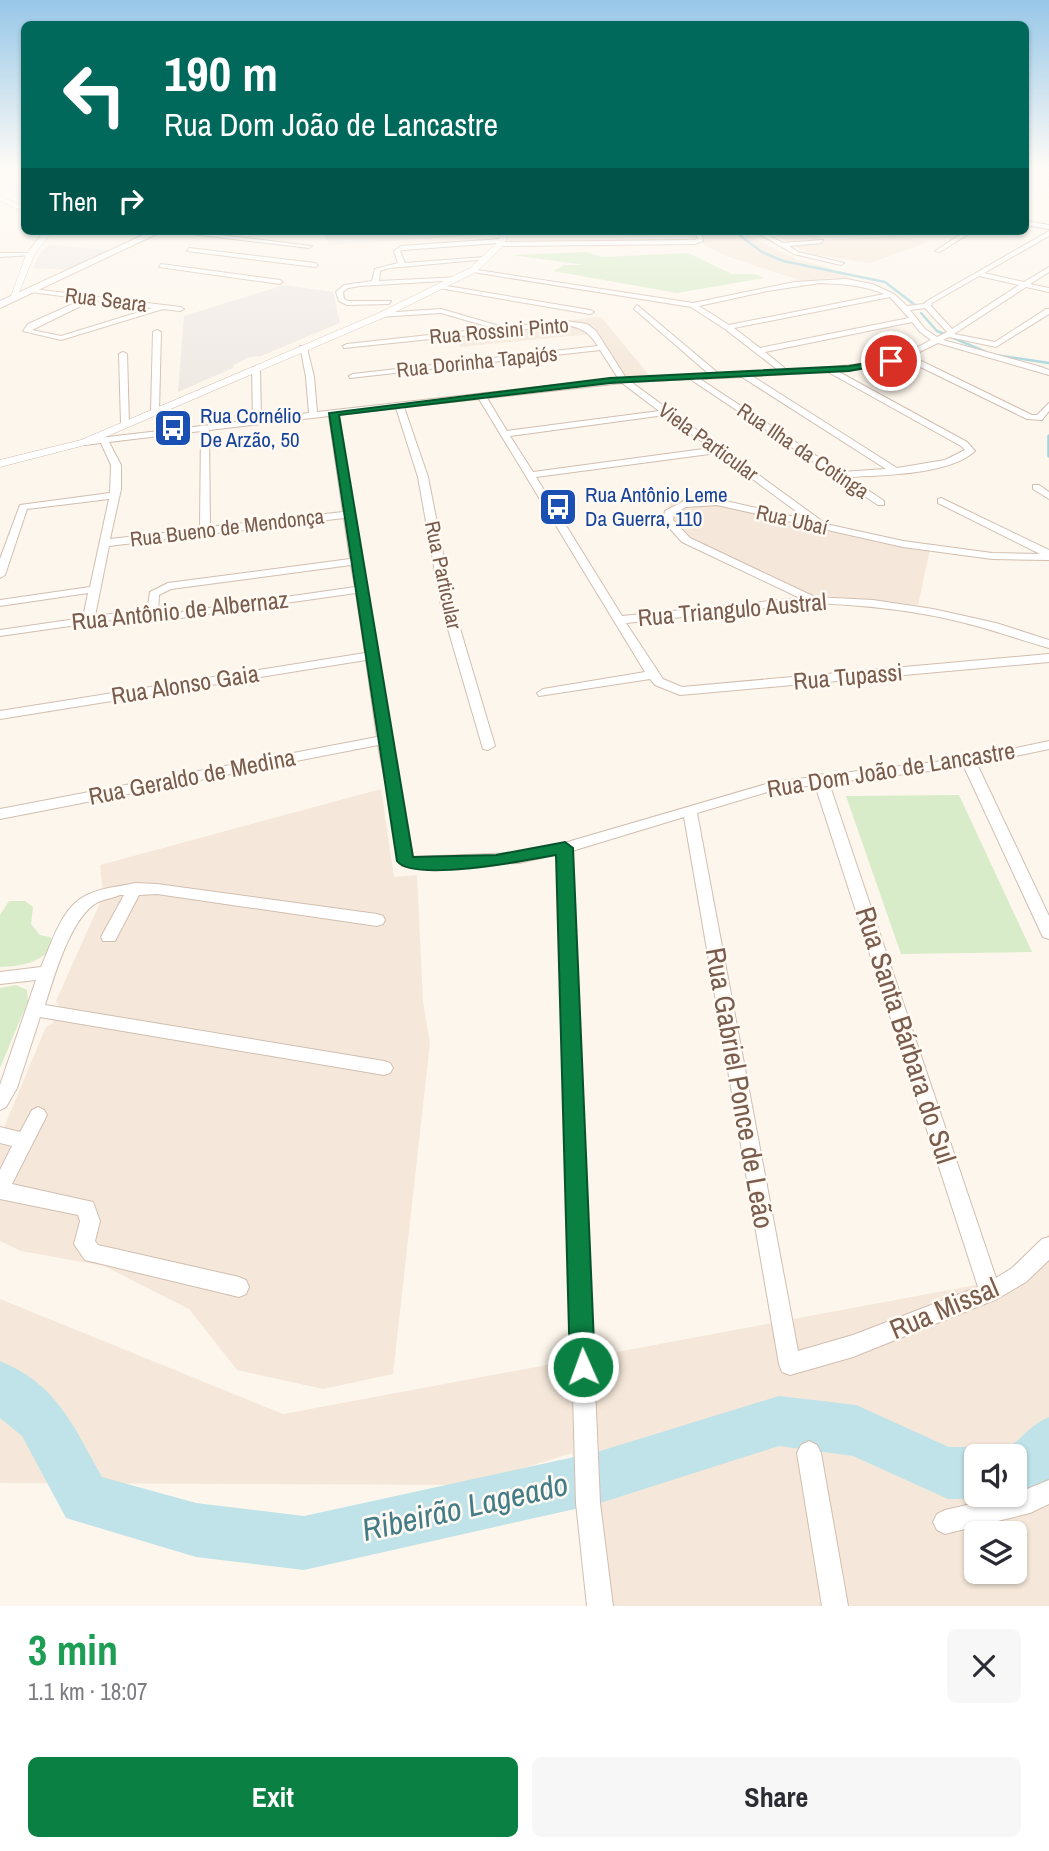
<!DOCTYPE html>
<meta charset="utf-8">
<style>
:root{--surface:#fff;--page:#f7f7f7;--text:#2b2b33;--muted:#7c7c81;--accent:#0b8043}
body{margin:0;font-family:"Archivo Narrow",sans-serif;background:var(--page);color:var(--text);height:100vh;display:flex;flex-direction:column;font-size:26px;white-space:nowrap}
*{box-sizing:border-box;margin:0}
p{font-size:23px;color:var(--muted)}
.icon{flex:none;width:38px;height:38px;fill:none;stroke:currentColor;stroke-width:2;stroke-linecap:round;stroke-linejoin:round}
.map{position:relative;height:1606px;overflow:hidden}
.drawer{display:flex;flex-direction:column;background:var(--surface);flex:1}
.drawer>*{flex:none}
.top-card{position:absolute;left:21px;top:21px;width:1008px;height:214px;border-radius:10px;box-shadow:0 2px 5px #0004;background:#00695c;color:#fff;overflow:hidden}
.controls{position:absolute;left:964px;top:1444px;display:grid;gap:14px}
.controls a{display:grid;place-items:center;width:63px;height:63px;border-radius:10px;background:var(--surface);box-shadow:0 2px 5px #0004;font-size:35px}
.pin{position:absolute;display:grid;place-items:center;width:60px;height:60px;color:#fff;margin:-30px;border:4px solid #fff;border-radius:50%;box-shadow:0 2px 7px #0007}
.me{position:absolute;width:77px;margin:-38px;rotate:358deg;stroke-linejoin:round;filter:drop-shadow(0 0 5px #0008)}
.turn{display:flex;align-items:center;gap:24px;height:147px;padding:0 28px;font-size:32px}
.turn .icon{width:91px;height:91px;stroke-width:2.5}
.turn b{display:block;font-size:49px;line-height:60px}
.then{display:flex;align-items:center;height:66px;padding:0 28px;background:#0003;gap:14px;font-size:26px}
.round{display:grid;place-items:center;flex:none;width:74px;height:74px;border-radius:10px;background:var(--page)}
.overview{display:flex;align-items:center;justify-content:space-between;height:119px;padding:0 28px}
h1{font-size:42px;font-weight:800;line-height:52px;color:#1e9e55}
.action{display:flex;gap:14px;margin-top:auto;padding:14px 28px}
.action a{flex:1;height:80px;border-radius:10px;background:var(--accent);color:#fff;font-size:28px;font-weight:800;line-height:80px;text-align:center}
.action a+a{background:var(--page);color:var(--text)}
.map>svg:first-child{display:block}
.residential{fill:#f5e8da;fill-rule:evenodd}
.industrial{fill:#efe9e4}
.education{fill:#f3e8fa}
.green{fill:#d8ecc9}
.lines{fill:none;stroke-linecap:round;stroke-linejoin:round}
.stream-far1{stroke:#a5d3da;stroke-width:2.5}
.stream{stroke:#a5d3da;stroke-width:3.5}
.river{fill:#bfe3e8;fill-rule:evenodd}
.minor-casing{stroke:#d1beb0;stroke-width:2}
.tertiary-casing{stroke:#d1beb0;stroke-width:1}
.secondary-casing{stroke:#d6c0b0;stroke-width:2}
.minor{fill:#fff;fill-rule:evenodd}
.tertiary{fill:#fff;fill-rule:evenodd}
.secondary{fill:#fff;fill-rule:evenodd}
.route{fill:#0b8043;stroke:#07532c;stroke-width:2}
.labels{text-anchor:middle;stroke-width:5;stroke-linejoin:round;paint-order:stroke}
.far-street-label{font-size:21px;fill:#7a5c4d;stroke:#fffaf3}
.far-transit-label{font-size:21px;fill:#164399;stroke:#fffaf3;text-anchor:start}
.street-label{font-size:24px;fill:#7a5c4d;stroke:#fffaf3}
.near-street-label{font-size:28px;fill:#7a5c4d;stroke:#fffaf3}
.near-water-label{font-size:32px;font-style:italic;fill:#437c86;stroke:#fffaf3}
</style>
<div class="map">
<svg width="1049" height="1606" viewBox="0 0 1049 1606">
<rect width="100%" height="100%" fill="#fdf6ec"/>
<path class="residential" d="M679 231H739L796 259 826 267 856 280 829 278 805 282 723 255Z
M767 231H809L824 240 895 236 929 242 870 263 810 254Z
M601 317 649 375 619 377 591 334 460 347 457 332Z
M690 497 855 534 931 545 918 605 806 594 680 535 663 517 670 503Z
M381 789 394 877 417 875 423 1002 430 1043 393 1374 323 1389 237 1370 189 1309 104 1266 21 1251 0 1241V1137L46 1027 52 1024 60 1009 56 1001 99 905 103 893 100 865Z
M1049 1234V1606H589L572 1453 470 1485 0 1483V1299L283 1414 1003 1280ZM976 1456H1015V1494H976ZM976 1533H1015V1572H976Z"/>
<path class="industrial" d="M323 231H498V234L329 245Z
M49 245 111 250 70 270 33 268 40 253Z
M284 285 333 292 340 323 261 356 249 357 234 365 233 368 178 392 184 316Z"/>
<path class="education" d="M0 167H24V200L18 201 0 182Z"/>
<path class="green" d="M586 252 603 257 688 253 732 274H754L764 278 677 293 553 271 564 265H585L511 255Z
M959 795 1032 952 901 954 846 796Z
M9 901H25L33 907 31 924 40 935 50 937 54 944C42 963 22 966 0 967V915Z
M16 985 27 990 28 1001 0 1068V988Z"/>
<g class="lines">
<path class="stream-far1" d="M734 231 762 252 783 261 885 282 915 305
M921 313 937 331 986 352
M995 355 1049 363"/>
<path class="stream" d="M1049 436V456"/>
<path class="river" d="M0 1361C58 1385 73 1426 102 1477L196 1503 304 1516 597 1452 779 1396 856 1405 949 1447H976L995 1456H976V1494H987L976 1499H948L853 1456 779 1446 597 1504 304 1570 196 1557 66 1518 22 1436 0 1418Z
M1049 1417V1486C1038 1500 1019 1501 1004 1494H1015V1456L996 1454C1021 1444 1024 1428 1049 1417Z"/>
<defs>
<path id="minor" d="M1049 168V172L1026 174V172Z
M1026 221 1049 225V229L1026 225Z
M167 231H187L312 246 309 248Z
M695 231H701L703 241 695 244 500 246 498 243 403 250 400 251 405 263 485 257 488 259 389 268 380 271 379 281 461 277 459 280 360 286 348 288 343 292 344 299 348 301H391L389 304 347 305 339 301 336 292 344 285 372 281 375 269 398 263 394 251 401 246 501 239 503 242 694 240 698 239Z
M754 231H761L783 243 823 240 821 243 789 246 798 252 844 263 841 265 794 254Z
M847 231H889L886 233Z
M966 231H973L940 252 935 251Z
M1049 231V236L984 273 1024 282 1049 267V272L1030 284 1049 288V292L1026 287 954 334 995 342 1046 309H1049V314L996 347 949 337 943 340 1038 366 1049 370V375L938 343 911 356 1032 415H1037L1049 403V411L1042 420 1027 419 904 359 880 366 839 372 967 442 975 451C949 475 883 475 849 477L884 501V505H878L690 379 631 382 826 524 903 541 992 553 1040 554 938 503V499L941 498 1049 550V560L992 559 903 547 717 505 686 507 674 514 673 520 690 538 815 597 873 600 933 609 996 623 1049 640V648C1021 640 993 630 965 623 915 610 864 605 813 603L626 623 663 679 682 687 1049 654V662L680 695 655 685 650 679 539 696 537 693 543 689 645 672 479 399 404 407 428 477 453 605 495 746 488 750 483 749 441 605 418 477 396 408 338 415 391 740 413 857 519 853 564 843 773 782 814 777 820 774 825 775 969 758 1049 741V749L977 764 1049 916V939L1043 937 1041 933 964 767 829 783 996 1278 1012 1268 1042 1239 1049 1237V1260L1026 1282 997 1299 853 1357 790 1375 782 1372 779 1364 684 817 572 851 600 1503 613 1606H587L576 1503 558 854 519 863 402 866 378 745 0 819V809L377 737 366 660 0 719V711L365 653 356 593 181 618H126L0 636V630L83 618 88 593 0 606V600L90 587 109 499 27 509 5 575 0 578V559L20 505 110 493 111 465 101 443 85 445 81 442 82 440 253 420 252 368 256 366 260 368 261 419 309 413 306 377 300 346 307 348 314 377 317 412 618 378 600 350 350 378 349 376 353 374 598 346C589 332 582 328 566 325L344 348 343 346 347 344 493 328 441 313 379 317 382 313 441 309 503 327 566 321 587 324 596 331 626 378 709 374 634 309 637 305 718 373 778 370 725 329 691 307 473 272 471 269 693 303 794 282 846 279 872 284 894 294 907 306 924 304 927 301ZM979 276 1019 285 952 329 931 306 932 303ZM820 283C843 284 863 285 884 294L729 325 699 306 767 291ZM890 297 909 318 760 348 734 328ZM925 308 947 332 937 337 925 329 910 310ZM912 322 920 332 931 340C886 366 838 367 787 370L765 352ZM828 372 961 446 965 450 945 460 897 468 752 376ZM742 377 886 469 841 472 700 379ZM622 383 659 411 507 431 487 398ZM665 415 711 448 533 472 510 436ZM329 416 343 512 210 527 209 430ZM201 431 200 529 110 539 121 489V465L109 442ZM717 453 808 520 717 499 684 501 665 511 663 521 682 542 800 598 622 616 536 477ZM344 518 350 559 168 583 150 592 147 612H126L95 616 109 546ZM351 565 355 587 181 612H158L159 595 171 589ZM815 785 978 1287 853 1335 798 1351 697 813 774 790Z
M189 248 315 263 318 265 315 267 187 251Z
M0 253H30L33 255 0 257Z
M161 264 280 280 283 282 280 284 159 267Z
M441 285 590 310 594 312 590 314 439 288Z
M33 289 180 307 184 309 180 311 163 309 61 340 23 331 28 324 84 299 31 292ZM93 300 152 308 61 336 32 330Z
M157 330 161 332 159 411 155 414 151 411 153 332Z
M123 352 127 354 129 424 125 427 121 424 119 354Z
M1033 485H1039L1049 492V499L1033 489Z
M135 883 157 884 377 914 383 916 385 920 383 924 377 926 157 894 139 895 115 941H103L101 937 124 895H120C113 898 105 899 98 902 71 916 54 977 45 1005L384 1061 390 1063 393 1068 390 1073 384 1075 40 1017 17 1088 6 1107 0 1110V1085L36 980 0 984V972L41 967C52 943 61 907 87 895 103 887 119 887 135 883Z
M38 1107 44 1110 47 1115 12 1184 93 1202 100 1221 95 1241 98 1245 239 1277 246 1280 249 1287 246 1294 239 1297 85 1260 74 1244 80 1221 78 1215 0 1199V1170L12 1146 0 1143V1127L20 1132 32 1110Z
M809 1441 817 1445 821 1453 848 1606H822L797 1453 801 1445Z
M1049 1480V1504L1030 1513 945 1534 937 1530 933 1522 937 1514 945 1510 1015 1494Z"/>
<path id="tertiary" d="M1026 171 1049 181V185L1026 175Z
M0 196 24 207V212L0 201Z
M44 231H52L34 255 16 300 9 302 26 255Z
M502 231H510L503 246 476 272 385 317 89 444 0 467V460L81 440 379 313 470 268 497 243Z"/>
<path id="secondary" d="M152 231H163L0 308V301Z"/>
</defs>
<use href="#minor" class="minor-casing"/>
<use href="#tertiary" class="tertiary-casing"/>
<use href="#secondary" class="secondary-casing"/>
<use href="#minor" class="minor"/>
<use href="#tertiary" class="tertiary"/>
<use href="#secondary" class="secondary"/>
</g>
<linearGradient id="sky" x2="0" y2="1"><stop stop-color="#97c7e8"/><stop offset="0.43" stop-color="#fefbf6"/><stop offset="1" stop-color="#fefbf6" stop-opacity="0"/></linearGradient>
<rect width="1049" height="392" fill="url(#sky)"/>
<path class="route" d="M891 359 894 363 849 371 610 383 339 415 413 857 496 855 565 842 573 848 595 1367 591 1376 583 1380 574 1376 570 1367 556 855C529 860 413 883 397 861L329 413 610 378 849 366Z"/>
<defs>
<symbol id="bus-square" viewBox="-11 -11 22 22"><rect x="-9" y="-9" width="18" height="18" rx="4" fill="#1a4fb4" stroke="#fffaf3"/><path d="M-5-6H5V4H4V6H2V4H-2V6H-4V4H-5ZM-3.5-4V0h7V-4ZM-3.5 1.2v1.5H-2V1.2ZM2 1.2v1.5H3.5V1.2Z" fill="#fff"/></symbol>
</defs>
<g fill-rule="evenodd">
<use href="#bus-square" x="151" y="406" width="44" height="44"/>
<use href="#bus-square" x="536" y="485" width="44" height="44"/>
</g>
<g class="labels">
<g class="far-street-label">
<text transform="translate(106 300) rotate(7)" y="7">Rua Seara</text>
<text transform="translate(499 331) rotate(-5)" y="7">Rua Rossini Pinto</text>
<text transform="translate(477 362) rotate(-6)" y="7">Rua Dorinha Tapajós</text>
<text transform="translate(708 442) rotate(36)" y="7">Viela Particular</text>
<text transform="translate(803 451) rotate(34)" y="7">Rua Ilha da Cotinga</text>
<text transform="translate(792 520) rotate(13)" y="7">Rua Ubaí</text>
<text transform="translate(227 528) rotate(-7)" y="7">Rua Bueno de Mendonça</text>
<text transform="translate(443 575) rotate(78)" y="7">Rua Particular</text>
</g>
<g class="far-transit-label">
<text x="200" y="423">Rua Cornélio<tspan x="200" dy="24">De Arzão, 50</tspan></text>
<text x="585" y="502">Rua Antônio Leme<tspan x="585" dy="24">Da Guerra, 110</tspan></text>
</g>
<g class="street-label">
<text transform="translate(732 610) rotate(-5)" y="8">Rua Triangulo Austral</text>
<text transform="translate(180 611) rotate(-6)" y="8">Rua Antônio de Albernaz</text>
<text transform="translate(848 677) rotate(-5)" y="8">Rua Tupassi</text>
<text transform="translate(185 685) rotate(-9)" y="8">Rua Alonso Gaia</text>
<text transform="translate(891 770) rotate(-9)" y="8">Rua Dom João de Lancastre</text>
<text transform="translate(192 777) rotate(-11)" y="8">Rua Geraldo de Medina</text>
</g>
<g class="near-street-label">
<text transform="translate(906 1035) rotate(72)" y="10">Rua Santa Bárbara do Sul</text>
<text transform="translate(740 1088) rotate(80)" y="10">Rua Gabriel Ponce de Leão</text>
<text transform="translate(944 1308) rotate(-23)" y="10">Rua Missal</text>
</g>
<g class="near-water-label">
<text transform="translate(465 1507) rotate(-13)" y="11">Ribeirão Lageado</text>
</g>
</g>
</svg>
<div class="controls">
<a><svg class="icon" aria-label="sound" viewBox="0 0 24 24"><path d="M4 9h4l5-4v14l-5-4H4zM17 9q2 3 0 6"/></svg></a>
<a><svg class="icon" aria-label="layers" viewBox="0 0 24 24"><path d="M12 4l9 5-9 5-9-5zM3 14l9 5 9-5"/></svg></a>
</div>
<div class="pin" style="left:891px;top:361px;background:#d93025"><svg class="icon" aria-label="arrive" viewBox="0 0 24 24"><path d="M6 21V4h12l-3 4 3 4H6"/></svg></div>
<svg class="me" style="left:583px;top:1367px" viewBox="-20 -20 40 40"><circle r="17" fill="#0b8043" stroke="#fff" stroke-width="3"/><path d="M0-11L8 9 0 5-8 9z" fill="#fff"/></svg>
<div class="top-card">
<div class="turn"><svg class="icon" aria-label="left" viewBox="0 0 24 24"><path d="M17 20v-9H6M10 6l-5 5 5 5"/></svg><div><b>190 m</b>Rua Dom João de Lancastre</div></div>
<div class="then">Then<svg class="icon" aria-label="right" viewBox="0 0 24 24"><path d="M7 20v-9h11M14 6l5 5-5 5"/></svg></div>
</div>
</div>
<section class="drawer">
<div class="overview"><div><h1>3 min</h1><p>1.1 km · 18:07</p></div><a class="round"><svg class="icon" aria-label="close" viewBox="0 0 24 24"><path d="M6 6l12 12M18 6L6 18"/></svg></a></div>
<div class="action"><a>Exit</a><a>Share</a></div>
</section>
